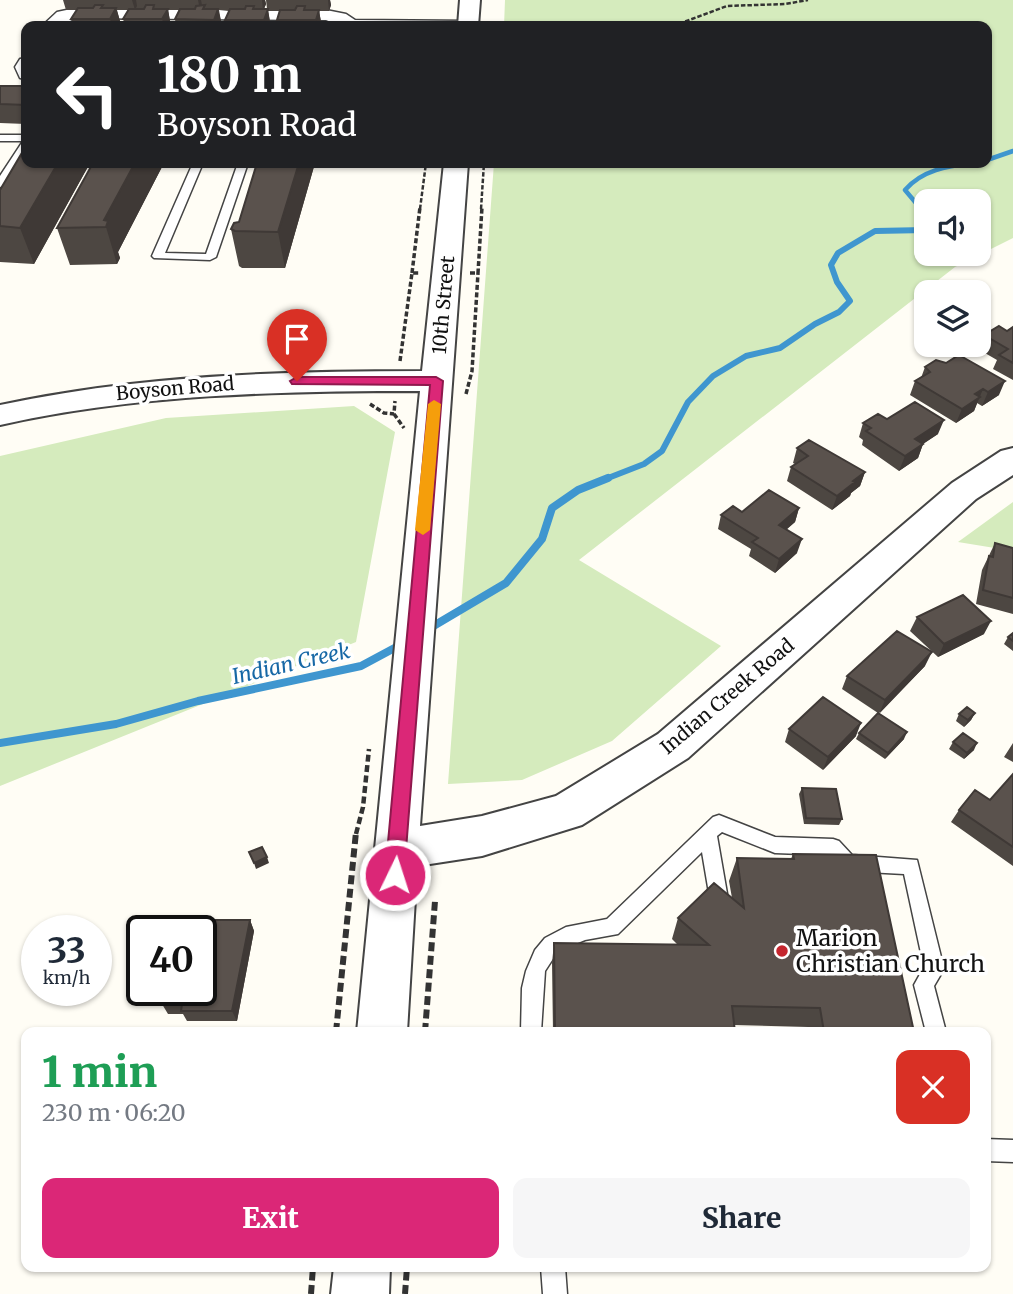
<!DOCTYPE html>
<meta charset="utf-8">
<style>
:root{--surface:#fff;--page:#f6f6f7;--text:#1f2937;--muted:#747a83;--accent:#db2777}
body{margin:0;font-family:Merriweather,serif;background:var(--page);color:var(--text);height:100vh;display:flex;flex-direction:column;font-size:26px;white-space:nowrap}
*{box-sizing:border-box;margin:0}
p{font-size:23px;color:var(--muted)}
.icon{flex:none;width:38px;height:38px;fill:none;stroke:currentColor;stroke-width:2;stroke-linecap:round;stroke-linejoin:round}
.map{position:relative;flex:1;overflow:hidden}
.side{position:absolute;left:21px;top:1027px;width:970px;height:245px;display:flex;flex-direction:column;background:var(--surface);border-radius:14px;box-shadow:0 2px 5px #0004}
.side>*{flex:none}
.banner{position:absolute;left:21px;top:21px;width:971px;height:147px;border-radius:14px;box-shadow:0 2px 5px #0004;background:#202124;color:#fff;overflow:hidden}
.tools{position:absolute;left:914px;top:189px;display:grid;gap:14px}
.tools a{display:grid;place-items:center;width:77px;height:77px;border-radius:14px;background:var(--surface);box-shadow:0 2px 5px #0004;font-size:35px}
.speed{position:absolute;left:21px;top:915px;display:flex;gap:14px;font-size:35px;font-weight:700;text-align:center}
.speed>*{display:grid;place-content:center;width:91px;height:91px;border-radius:50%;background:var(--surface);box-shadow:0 2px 5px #0004;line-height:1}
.speed small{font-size:18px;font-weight:400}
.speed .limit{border:4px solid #111;border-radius:10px;background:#fff;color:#111}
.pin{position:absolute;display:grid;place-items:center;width:60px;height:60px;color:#fff;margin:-72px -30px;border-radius:50% 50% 50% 0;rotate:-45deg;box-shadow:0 0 7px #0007}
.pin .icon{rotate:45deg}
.me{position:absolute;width:77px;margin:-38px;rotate:4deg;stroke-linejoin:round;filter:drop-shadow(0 0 5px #0008)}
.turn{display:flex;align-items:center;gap:24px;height:147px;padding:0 21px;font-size:32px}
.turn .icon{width:91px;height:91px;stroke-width:2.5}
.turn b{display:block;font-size:49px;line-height:60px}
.round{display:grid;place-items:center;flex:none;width:74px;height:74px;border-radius:14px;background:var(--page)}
.overview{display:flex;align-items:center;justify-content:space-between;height:119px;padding:0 21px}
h1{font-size:42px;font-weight:800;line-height:52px;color:#1e9e55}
.cta{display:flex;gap:14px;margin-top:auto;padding:14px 21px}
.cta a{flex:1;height:80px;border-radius:14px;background:var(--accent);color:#fff;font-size:28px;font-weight:800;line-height:80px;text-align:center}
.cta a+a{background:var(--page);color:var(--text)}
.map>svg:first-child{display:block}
.green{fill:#d5ebbd;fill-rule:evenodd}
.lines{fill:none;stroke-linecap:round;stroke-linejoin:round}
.stream-far2{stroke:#3f96cf;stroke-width:4.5}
.stream-far1{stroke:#3f96cf;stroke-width:6}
.stream{stroke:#3f96cf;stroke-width:8}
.service-casing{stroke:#444;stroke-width:3}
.minor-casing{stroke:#444;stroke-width:3}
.tertiary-casing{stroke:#444;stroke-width:4}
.path-far3{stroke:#333;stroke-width:2.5;stroke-dasharray:4.5 2;stroke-linecap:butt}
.path-far2{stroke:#333;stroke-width:3.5;stroke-dasharray:5 2.5;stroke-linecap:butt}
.path-far1{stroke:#333;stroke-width:4.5;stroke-dasharray:7 3.5;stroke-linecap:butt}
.path{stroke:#333;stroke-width:6;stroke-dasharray:9 4.5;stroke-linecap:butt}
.service{fill:#fff;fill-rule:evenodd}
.minor{fill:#fff;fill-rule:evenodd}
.tertiary{fill:#fff;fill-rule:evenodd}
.wall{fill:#4d4742}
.shaded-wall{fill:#3f3936}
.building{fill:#5a524d;stroke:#3f3936;stroke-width:2}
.route{fill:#db2777;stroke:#8e194d;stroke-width:2}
.slow{fill:#f59e0b}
.poi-dot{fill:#c4262e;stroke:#fff;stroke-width:2.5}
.labels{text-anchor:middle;stroke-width:7;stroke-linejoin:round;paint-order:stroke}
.street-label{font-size:19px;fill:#111;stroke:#fff}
.water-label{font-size:21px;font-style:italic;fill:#1768a6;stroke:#fff}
.near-poi-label{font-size:23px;fill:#111;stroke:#fff;text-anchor:start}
</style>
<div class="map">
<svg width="1013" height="1294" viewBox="0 0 1013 1294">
<rect width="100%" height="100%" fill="#fffdf5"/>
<path class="green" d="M505 0H1013V238L955 267 579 560 721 646 612 741 522 780 448 784 494 163H987V26H504ZM926 201H978V254H926Z
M354 406 395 432 356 642 0 786V456L166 418Z
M1013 502V551L958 542Z"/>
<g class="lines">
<path class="stream-far2" d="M987 160 1013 151
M921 209 905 190C922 170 948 166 972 163"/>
<path class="stream-far1" d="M919 207 926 214
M603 480 644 464 662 451 688 402 713 376 746 356 780 348 815 324 839 312 850 301 837 282 831 265 838 253 875 231 926 230"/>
<path class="stream" d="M425 631 506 583 542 539 552 508 578 490 608 478
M0 743 116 724 198 701 361 666 402 644"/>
<defs>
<path id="service" d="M0 135H26V150L4 186 0 187V176L23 141H0Z
M193 163H203L165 253 206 254 238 163H248L216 257 210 260 154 258 152 256Z
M719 815 775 837 833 839 839 841 852 855 917 860 944 969 934 986 946 1032H926L914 985 924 967 904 874 848 871 842 869 829 855 775 853 722 832 717 836 729 905 727 911 720 914 713 911 711 905 702 852 618 934 585 940 558 951 545 971 541 1032H521L522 988 526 971 535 950 545 938 566 927 607 919 713 817Z
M985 1139 1013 1140V1162L985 1161Z
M541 1267H565L567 1294H543Z"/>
<path id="minor" d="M76 8 326 10 346 14 355 20 468 21 476 26H341L326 20 76 18 60 26H42L57 12Z
M26 58V79L20 78 15 67 20 59Z"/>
<path id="tertiary" d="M460 0H480L478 26H458Z
M444 163H468L420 826 482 816 556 796 658 734 952 483 1001 451 1013 448V475L976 499 688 758 582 825 482 856 417 866 407 1032H357L420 391C278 391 139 394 0 425V405C140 375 280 371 422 371Z
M334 1267H390L389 1294H331Z"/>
</defs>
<use href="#service" class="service-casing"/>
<use href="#minor" class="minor-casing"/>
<use href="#tertiary" class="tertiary-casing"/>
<path class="path-far3" d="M673 26 727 6 785 4 808 0
M420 209 426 163
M481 209 484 163"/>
<path class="path-far2" d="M412 273 420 207
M470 273H478L482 207
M400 361 412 273H420
M466 394 472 371 478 273
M370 404 384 413 394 414 395 401
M394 414 404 428"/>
<path class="path-far1" d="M356 834 363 807 369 749"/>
<path class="path" d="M336 1032 356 832
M425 1032 435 901
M311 1294 313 1267
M405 1294 407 1267"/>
<use href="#service" class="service"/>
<use href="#minor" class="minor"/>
<use href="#tertiary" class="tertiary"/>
</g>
<path class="wall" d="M63 0H265L266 4 264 9H267L266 0H330L331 5 329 11H319L321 22 319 26H278L277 20 280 11H268L270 22 268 26H226L225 20 229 11 219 10 221 21 219 26H176L175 19 179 10H168L170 21 168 26H125L123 19 129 10H117L120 21 116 26H62L73 23 71 19 77 10H66Z
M0 86H26V124L0 123Z
M26 163H90L34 264 0 262V190Z
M93 163H164L118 252 120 258 117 264 70 265 57 228Z
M257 163H315L285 268H242L239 266 231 229 239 222Z
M1013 327V380L993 369 997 360 978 349 984 335 1007 331Z
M925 367 999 395 982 406 977 403 974 411 956 423 910 395 915 381 921 378Z
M887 419 938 434 923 444 918 458 899 471 862 445 863 440 859 437 863 423Z
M797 448 865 472 860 486 851 493 850 496 832 510 787 481 791 467 795 464 793 463Z
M799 508 795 522 786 530 797 553 775 573 749 556 751 549 718 529 721 515Z
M995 543 1013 548V614L976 604 982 570Z
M917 617 984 634 938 657 910 631Z
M1013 633V651L1004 644 1008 637Z
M925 666 879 713 904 739 885 759 856 739 859 733 878 713 842 689 847 676Z
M975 713 971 720 964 727 956 721 959 714Z
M789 729 856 736 823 770 785 742Z
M953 742 974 750 964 759 949 749Z
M1013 743V762L1004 757Z
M1013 774V866L951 822 959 810 990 800Z
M802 788 842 819 839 825 804 824 799 794Z
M793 854 914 1032H809L808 1027 734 1025 735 1032H553L552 963 554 943 678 945 672 939 678 918 732 898 729 881 737 858 791 859Z
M250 920 254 931 237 1021H187L183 1014H168L162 1004 201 990Z"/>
<path class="shaded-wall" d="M132 0H136L137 6 135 10Z
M198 0H201L202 5 200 10Z
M262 0H265L266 4 263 11Z
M328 0H330L331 5 329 11Z
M116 8 120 21 116 26H112L110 19Z
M168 9 170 21 168 26H164L162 19Z
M218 9 221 21 219 26H215L214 20Z
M268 9 270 22 268 26H265L264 20Z
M319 10 321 22 319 26H317L316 20Z
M58 163H90L34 264 20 228Z
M135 163H164L118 252 120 258 117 264 106 227 104 220Z
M299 163H315L285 268 278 232Z
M1005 381 999 395 982 406 988 392Z
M983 389 974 411 956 423 962 409 975 394Z
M944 420 938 434 909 453 915 439Z
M923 444 918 458 899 471 905 456Z
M865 472 860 486 851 493 850 496 832 510 837 496 853 481Z
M799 508 795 522 775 539 779 525Z
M802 539 797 553 775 573 779 559Z
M991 621 984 634 938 657 944 644Z
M932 652 925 666 879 714 885 700Z
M975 713 971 720 964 727 968 720Z
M861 723 856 736 823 770 828 757Z
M907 732 904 739 885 759 888 753Z
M977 743 974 750 964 759 967 753Z
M267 857 269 863 256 869 254 863Z
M250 920 254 931 237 1021 232 1011Z"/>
<path class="building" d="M95 5H103L101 8H116L110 19H71L78 8H93Z
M146 5H154L153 9H168L162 19H123L129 9H144Z
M205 5 203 9H218L214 20 175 19 180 9H195L196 6Z
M246 6H254L253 9H268L264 20H225L230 9H245Z
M297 6H305L304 10H319L316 20H277L280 10H295Z
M64 23H90L88 26H62Z
M0 86H26V105L0 104Z
M26 146V163H58L20 228 0 226V190Z
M93 163H135L104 220 108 221 106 227 57 228Z
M257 163H299L278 232 235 231 231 229 234 223 239 222Z
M999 326 1007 331 1013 327V363L999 355 1008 349 984 335Z
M959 355 1005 381 988 392 983 389 975 394 980 397 962 409 915 381 930 372 925 367 936 360 946 363Z
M915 402 944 420 915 439 923 444 905 456 866 431 871 428 863 423 878 414 887 419Z
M809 440 865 472 853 481 855 482 837 496 791 467 808 456 797 448Z
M769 490 799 508 779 525 802 539 779 559 752 542 758 538 721 515 733 506 742 512Z
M995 543 1013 548V598L983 590 989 556 993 557Z
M963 595 991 621 944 644 917 617Z
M897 631 932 652 885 700 847 676Z
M1013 633V641L1008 637Z
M823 697 861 723 828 757 789 729Z
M967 707 975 713 968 720 959 714Z
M878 713 907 732 888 753 859 733Z
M963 733 977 743 967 753 953 742Z
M1013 774V847L959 810 975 790 990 800Z
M802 788 836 789 842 819 806 818Z
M262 847 267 857 254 863 249 852Z
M793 854 876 855 914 1032H824L820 1008 732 1006 735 1032H555L554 943 709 945 678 918 714 883 744 908 737 858 794 859Z
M206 920H250L232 1011H181L182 1004H162L165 990H201V942Z"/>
<path class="route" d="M297 377H436L443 381 404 875 401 881 395 883 388 881 385 875 430 385 292 384 290 381Z"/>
<path class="slow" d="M434 400 441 404 430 530 423 535 415 530 428 404Z"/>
<circle class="poi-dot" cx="782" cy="951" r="7"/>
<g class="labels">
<g class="street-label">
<text transform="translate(443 305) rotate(-85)" y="7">10th Street</text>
<text transform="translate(175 388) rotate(-5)" y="7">Boyson Road</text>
<text transform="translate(727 696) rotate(-40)" y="7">Indian Creek Road</text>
</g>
<g class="water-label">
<text transform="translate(291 664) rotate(-13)" y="7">Indian Creek</text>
</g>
<g class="near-poi-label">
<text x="796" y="946">Marion<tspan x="796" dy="26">Christian Church</tspan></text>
</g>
</g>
</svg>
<div class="tools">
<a><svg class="icon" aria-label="sound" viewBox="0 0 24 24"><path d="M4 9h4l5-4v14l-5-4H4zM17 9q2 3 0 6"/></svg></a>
<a><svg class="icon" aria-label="layers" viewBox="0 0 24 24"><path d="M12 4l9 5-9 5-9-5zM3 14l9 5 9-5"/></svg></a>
</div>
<div class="speed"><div>33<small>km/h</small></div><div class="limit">40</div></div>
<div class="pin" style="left:297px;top:381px;background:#d93025"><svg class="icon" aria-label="arrive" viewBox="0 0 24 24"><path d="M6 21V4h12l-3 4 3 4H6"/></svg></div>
<svg class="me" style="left:395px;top:875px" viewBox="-20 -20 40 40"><circle r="17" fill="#db2777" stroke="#fff" stroke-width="3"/><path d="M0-11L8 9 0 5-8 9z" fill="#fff"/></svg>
<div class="banner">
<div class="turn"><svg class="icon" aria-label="left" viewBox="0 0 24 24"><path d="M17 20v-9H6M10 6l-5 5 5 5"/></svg><div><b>180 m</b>Boyson Road</div></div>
</div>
<section class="side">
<div class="overview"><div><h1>1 min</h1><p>230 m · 06:20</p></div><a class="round" style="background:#d93025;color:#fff"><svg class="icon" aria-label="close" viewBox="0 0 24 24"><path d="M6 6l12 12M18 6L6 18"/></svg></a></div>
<div class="cta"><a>Exit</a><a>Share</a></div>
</section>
</div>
